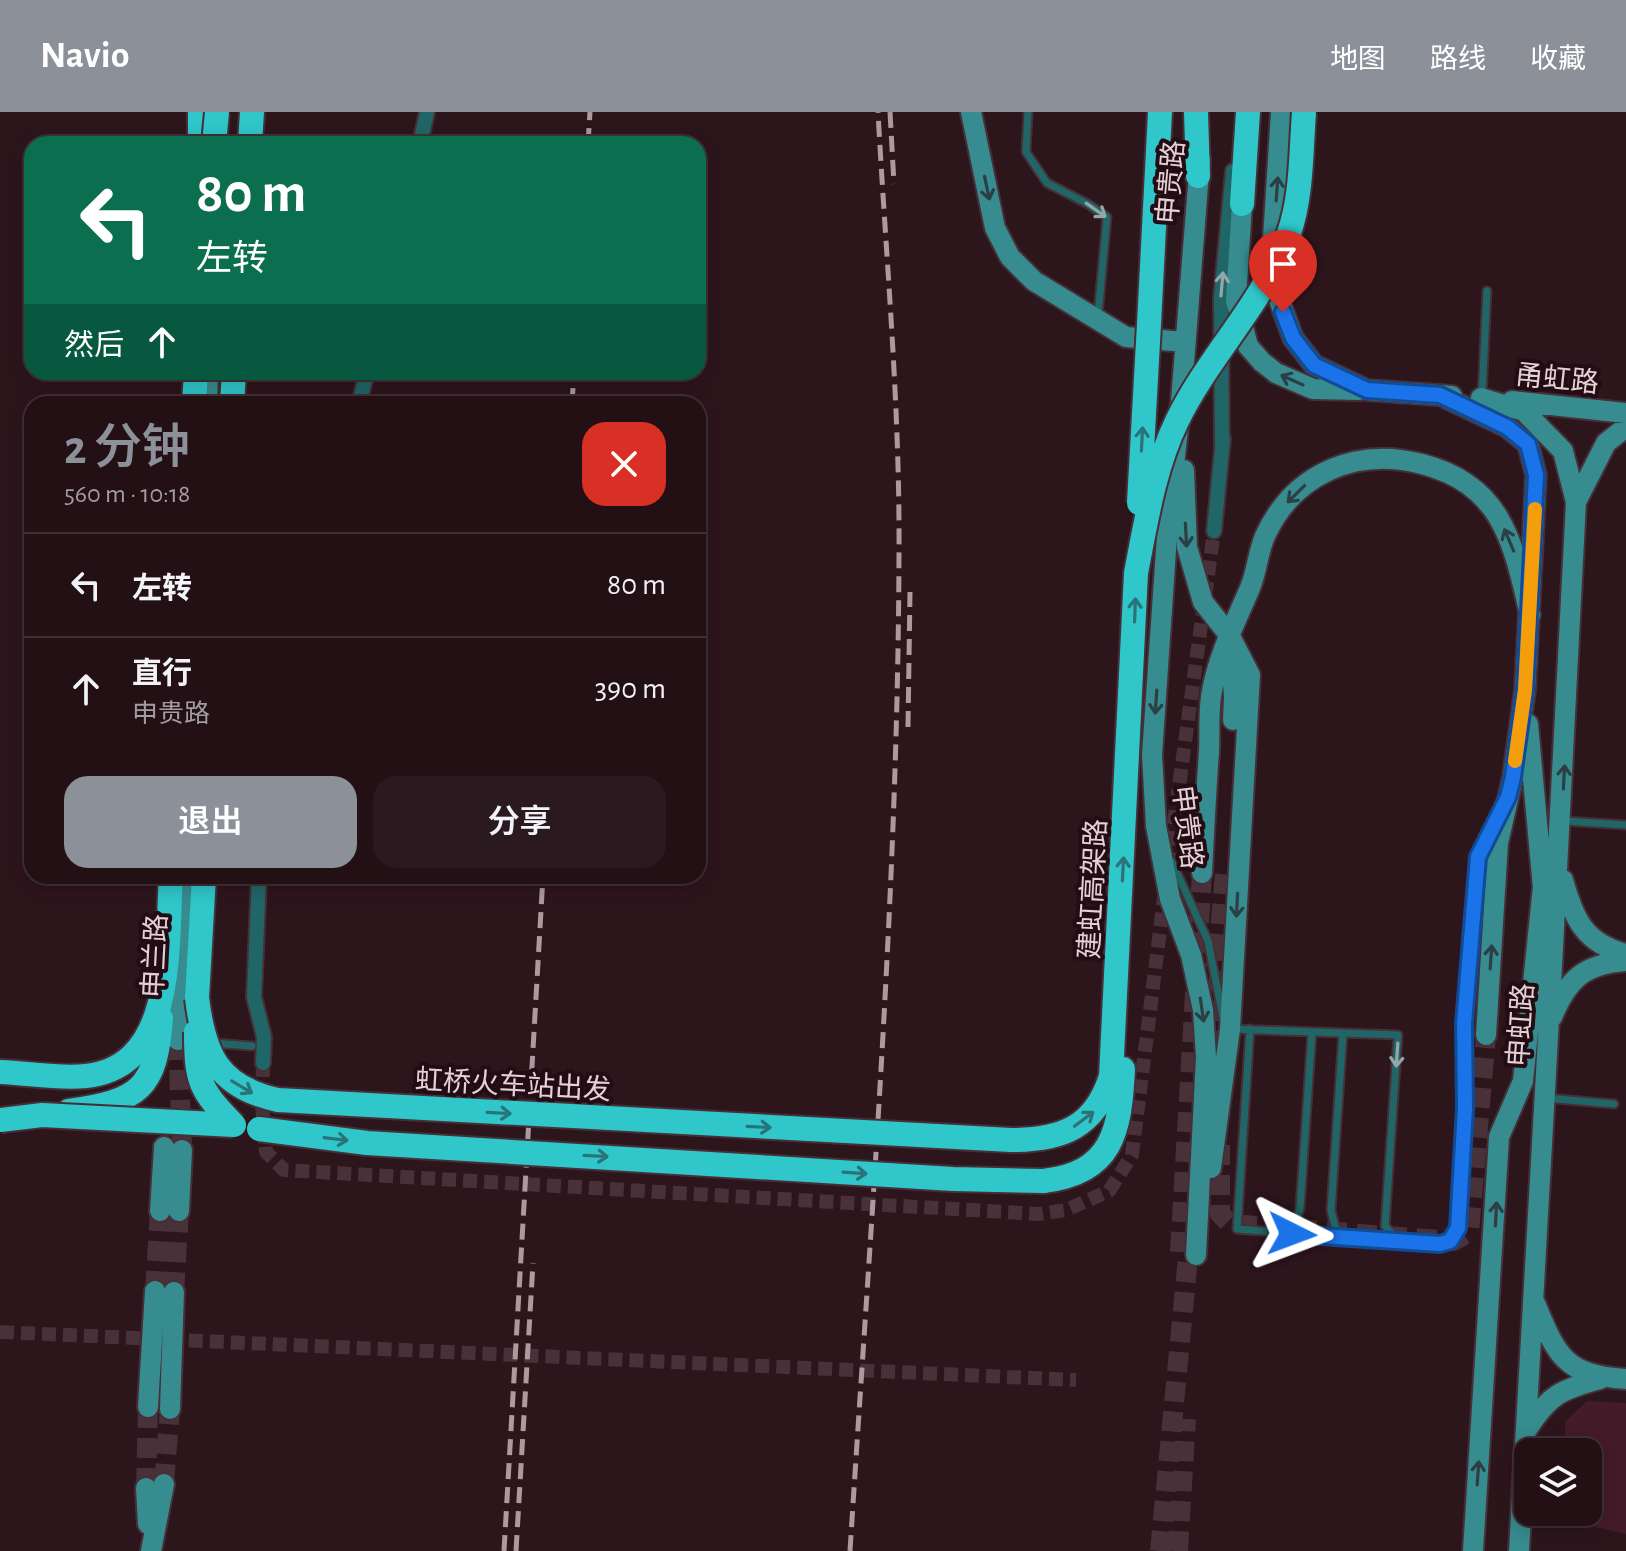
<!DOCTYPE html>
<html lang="zh">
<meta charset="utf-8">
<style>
:root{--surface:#221015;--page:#2a191e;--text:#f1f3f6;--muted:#a29da0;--line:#3f3034;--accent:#8c9099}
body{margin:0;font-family:"Alegreya Sans","Noto Sans SC",sans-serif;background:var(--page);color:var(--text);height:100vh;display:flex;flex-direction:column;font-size:30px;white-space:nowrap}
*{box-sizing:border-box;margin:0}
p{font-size:26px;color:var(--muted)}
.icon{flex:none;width:44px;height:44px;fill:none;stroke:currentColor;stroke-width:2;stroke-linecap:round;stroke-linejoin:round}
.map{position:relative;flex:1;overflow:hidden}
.drawer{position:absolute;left:24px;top:284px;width:682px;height:488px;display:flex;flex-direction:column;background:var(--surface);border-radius:24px;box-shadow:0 4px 20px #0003,0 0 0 2px var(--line)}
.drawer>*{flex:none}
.banner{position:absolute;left:24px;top:24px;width:682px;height:244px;border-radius:24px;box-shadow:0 4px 20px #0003,0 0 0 2px var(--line);background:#0b6e4f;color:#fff;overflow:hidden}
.fabs{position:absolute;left:1514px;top:1326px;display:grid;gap:16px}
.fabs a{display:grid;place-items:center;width:88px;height:88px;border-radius:16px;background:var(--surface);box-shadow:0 4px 20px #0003,0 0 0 2px var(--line);font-size:40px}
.pin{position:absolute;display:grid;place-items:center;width:68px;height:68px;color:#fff;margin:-82px -34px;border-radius:50% 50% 50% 0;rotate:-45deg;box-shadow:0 0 8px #0007}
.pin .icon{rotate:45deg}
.me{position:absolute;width:88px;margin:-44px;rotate:93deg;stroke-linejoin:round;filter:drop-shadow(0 0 6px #0008)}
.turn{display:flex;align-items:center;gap:28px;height:168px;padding:0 40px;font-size:36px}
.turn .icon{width:104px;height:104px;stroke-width:2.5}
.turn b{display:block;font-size:56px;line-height:68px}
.then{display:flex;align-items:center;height:76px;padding:0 40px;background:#0003;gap:16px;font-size:30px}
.round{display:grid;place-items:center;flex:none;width:84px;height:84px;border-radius:24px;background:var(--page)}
.overview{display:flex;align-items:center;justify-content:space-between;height:136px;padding:0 40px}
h1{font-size:48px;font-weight:600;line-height:60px;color:var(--accent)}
.action{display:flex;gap:16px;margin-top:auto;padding:16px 40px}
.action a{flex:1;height:92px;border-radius:24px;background:var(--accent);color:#fff;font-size:32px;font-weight:600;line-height:92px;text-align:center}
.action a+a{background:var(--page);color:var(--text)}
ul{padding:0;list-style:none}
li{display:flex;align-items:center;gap:24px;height:104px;padding:0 40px;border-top:2px solid var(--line)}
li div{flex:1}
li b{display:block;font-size:30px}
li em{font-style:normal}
header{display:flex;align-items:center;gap:48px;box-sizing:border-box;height:112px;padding:0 40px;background:var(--accent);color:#fff}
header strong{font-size:38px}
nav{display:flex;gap:44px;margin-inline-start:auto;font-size:28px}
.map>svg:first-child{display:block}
.green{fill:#441b28}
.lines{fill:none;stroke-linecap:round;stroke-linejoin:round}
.street-tunnel{stroke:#483138;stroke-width:14;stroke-dasharray:14 7;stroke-linecap:butt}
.secondary-tunnel{stroke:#483138;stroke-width:20;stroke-dasharray:20 10;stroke-linecap:butt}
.lane-casing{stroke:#462f36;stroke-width:11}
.street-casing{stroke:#462f36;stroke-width:18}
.secondary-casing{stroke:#462f36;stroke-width:24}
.highway-casing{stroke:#462f36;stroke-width:28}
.lane{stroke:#216667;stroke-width:7}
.street{stroke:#216667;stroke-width:14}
.secondary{stroke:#368c8e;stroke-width:20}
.highway{stroke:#2fc7ca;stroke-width:24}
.rail{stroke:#ad9a9f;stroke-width:5;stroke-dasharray:16 8;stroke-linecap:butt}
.highway-bridge-casing{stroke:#462f36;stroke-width:28;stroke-linecap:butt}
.highway-bridge{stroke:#2fc7ca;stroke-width:24}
.oneway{stroke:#2b3f44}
.oneway2{stroke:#95a6a9}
.oneway3{stroke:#2a7378}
.route-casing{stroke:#114b97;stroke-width:20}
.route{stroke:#1a73e8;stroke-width:14}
.slow{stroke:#f59e0b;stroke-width:14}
.labels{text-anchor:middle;stroke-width:8;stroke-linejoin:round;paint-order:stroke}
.street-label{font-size:28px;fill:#e2d1d5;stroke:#230c13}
</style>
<header>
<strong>Navio</strong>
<nav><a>地图</a><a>路线</a><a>收藏</a></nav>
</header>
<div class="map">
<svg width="1626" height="1439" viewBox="0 0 1626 1439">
<rect width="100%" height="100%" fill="#2d151c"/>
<path class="green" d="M1587 1289 1626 1291V1422L1595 1415 1587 1400 1588 1340H1565V1310Z"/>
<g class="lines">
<path class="street-tunnel" d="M1168 754 1214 419
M263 951 262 993 266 1040 284 1058 1039 1102 1066 1098 1109 1079 1132 1043 1165 778
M0 1220 1076 1268"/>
<path class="secondary-tunnel" d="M1219 829V949
M1218 842 1225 762
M178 928 182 1038
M1220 1033V1102L1230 1112 1454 1129 1469 1120 1486 923
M1180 1140 1202 761
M155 1179 160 1099
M174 1180 179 1099
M164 1372 170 1297
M146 1376 148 1295
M1160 1439 1190 1124
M1178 1439 1186 1307"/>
<defs>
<path id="lane" d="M1028 0 1026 40 1047 71 1088 92 1107 105 1098 203
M1482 284 1487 179
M1564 709 1626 713
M1172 750 1208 829 1223 905
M1232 917 1398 923 1385 1114 1398 1128
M1250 917 1237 1117 1421 1132 1450 1129 1458 1116 1466 967 1464 911 1478 745 1494 712
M1343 921 1331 1098 1335 1115 1346 1125
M212 931 252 934
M1546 986 1614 992
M1292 1122 1300 1096 1312 920"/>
<path id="street" d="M420 32 427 0
M359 292 367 260
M1222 334 1221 186 1233 59
M1214 419 1223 327
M259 764 254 885 264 925 263 951"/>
<path id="secondary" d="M971 0 995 116 1010 145 1034 169 1126 225 1185 230
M1281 0 1273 127 1274 174 1293 226 1314 253 1367 278 1452 284
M1242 92 1236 188 1248 234 1262 250 1276 261 1313 277 1359 278
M1440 283 1507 315 1528 332 1536 363 1525 578 1513 665 1498 731 1486 923
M1481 286 1524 299 1563 339 1576 390C1560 740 1538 1089 1519 1439
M1512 289 1626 301
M207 292 208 260
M1184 358 1187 435 1203 490 1230 524 1250 563 1230 917 1211 1056
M1576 390 1606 331 1626 315
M1231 536 1234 585 1233 608
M1528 612 1544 787
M1202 761C1204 721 1206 680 1209 640 1210 620 1208 598 1212 579 1218 544 1236 509 1250 476 1257 459 1258 440 1265 424 1294 361 1356 335 1422 352 1503 373 1513 431 1530 503
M1563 768C1574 807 1584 831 1626 842
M1552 905C1568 867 1584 852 1626 849
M178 928 187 764
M160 1099 164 1035
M179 1099 182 1038
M1196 1143 1206 945 1203 898 1191 843 1170 787 1156 714 1152 643 1168 409 1181 289 1200 48
M1535 1191C1557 1244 1564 1263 1626 1267
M148 1295 155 1179
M170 1297 174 1180
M1528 1316C1549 1283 1562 1277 1600 1267
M146 1376 148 1412
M151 1439 164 1372
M1473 1439 1499 1025 1523 969 1543 774"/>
<path id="highway" d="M1196 0 1198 64
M200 32V0
M250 32 252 0
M1242 92 1248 0
M1149 212 1160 0
M194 292 196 260
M232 292 234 260
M197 886 204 764
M0 960C28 961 58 967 86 964 178 954 166 831 171 764
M69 999C139 989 156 977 161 906
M1011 1028C1061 1028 1095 1016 1111 964L1136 461
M1043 1069C1113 1061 1120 1019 1123 957"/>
</defs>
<use href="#lane" class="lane-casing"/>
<use href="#street" class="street-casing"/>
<use href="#secondary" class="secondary-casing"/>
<use href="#highway" class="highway-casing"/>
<use href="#lane" class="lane"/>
<use href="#street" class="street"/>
<use href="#secondary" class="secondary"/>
<use href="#highway" class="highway"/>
<path class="rail" d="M890 0 894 72
M588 32 590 0
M572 292 574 260
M908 615 910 480
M504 1439 543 764
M516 1439 533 1151
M850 1439C871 1108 898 773 899 441 900 294 886 147 878 0"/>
<defs>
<path id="highway-bridge" d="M214 32 217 0
M1139 391 1149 212
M1136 461C1146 410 1154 356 1177 309 1209 243 1264 191 1289 121 1302 84 1301 39 1304 0
M197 886C204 943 218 975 278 988L1011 1028
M196 920C196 970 200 978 234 1013
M0 1008 42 1003 234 1013
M259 1017 367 1031 953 1067 1043 1069"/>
</defs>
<use href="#highway-bridge" class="highway-bridge-casing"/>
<use href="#highway-bridge" class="highway-bridge"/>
</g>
<defs><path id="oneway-shaft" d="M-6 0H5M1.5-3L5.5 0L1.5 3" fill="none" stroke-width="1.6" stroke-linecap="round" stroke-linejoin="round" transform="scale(2)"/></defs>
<g class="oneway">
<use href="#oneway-shaft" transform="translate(987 76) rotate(78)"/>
<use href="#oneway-shaft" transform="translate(1277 77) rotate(-86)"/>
<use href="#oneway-shaft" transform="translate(1292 268) rotate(-156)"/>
<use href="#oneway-shaft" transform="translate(1296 382) rotate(135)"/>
<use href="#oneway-shaft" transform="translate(1186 423) rotate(87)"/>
<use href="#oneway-shaft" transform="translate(1509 428) rotate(-113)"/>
<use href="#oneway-shaft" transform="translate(1156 590) rotate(94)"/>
<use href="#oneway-shaft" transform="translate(1564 665) rotate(-87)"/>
<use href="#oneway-shaft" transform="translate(1237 793) rotate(93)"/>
<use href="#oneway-shaft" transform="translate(1491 845) rotate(-86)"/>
<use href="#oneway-shaft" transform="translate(1202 898) rotate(82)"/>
<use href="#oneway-shaft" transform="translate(1496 1102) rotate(-87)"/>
<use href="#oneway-shaft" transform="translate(1478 1361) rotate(-86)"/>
</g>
<g class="oneway2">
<use href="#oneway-shaft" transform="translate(1096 98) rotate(35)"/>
<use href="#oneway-shaft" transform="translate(1222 172) rotate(-85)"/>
<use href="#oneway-shaft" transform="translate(1397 943) rotate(94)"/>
</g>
<g class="oneway3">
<use href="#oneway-shaft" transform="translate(1142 327) rotate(-87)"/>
<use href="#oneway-shaft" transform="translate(1135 498) rotate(-88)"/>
<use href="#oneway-shaft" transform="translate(1123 757) rotate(-87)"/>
<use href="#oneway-shaft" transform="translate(242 975) rotate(31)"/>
<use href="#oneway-shaft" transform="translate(499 1001) rotate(3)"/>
<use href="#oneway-shaft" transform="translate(1084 1007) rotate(-37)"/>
<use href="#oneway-shaft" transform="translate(759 1015) rotate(3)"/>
<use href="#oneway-shaft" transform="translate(336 1027) rotate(7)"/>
<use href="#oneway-shaft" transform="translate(596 1044) rotate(3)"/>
<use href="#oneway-shaft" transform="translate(855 1061) rotate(4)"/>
</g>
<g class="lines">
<defs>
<path id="route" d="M1283 200 1293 226 1314 253 1367 278 1440 283 1507 315 1528 332 1536 363 1525 578 1513 665 1508 685 1478 745 1464 911 1465 996 1458 1116 1450 1129 1440 1132 1292 1122"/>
</defs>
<use href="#route" class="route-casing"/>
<use href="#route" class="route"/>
<path class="slow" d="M1515 649 1525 578 1535 397"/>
</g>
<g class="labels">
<g class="street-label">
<text transform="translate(1170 70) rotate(-85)" y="10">申贵路</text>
<text transform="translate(1557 266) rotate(6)" y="10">甬虹路</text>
<text transform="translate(1188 715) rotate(83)" y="10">申贵路</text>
<text transform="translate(1092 777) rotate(-87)" y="10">建虹高架路</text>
<text transform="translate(154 844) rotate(-87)" y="10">申兰路</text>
<text transform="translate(1520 913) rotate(-86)" y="10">申虹路</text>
<text transform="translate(513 972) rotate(3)" y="10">虹桥火车站出发</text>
</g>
</g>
</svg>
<div class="fabs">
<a><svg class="icon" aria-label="layers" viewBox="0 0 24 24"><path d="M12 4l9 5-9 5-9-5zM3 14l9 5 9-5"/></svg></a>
</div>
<div class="pin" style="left:1283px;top:200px;background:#d93025"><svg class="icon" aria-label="arrive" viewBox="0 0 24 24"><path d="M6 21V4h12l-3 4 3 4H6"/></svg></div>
<svg class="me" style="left:1292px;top:1122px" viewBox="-20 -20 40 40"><path d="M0-17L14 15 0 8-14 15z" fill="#1a73e8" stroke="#fff" stroke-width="4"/></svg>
<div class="banner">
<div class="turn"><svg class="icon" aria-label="left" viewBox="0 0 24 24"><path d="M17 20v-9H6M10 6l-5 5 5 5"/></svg><div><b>80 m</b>左转</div></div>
<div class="then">然后<svg class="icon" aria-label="ahead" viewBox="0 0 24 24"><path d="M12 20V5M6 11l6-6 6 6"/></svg></div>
</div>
<section class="drawer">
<div class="overview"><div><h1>2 分钟</h1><p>560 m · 10:18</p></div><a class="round" style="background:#d93025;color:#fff"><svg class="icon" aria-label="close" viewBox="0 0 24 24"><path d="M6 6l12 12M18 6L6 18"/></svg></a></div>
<ul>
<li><svg class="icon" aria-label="left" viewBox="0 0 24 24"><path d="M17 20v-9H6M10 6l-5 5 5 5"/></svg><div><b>左转</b></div><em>80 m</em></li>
<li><svg class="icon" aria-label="ahead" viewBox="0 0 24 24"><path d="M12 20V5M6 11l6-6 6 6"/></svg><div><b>直行</b><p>申贵路</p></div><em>390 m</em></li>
</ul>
<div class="action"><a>退出</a><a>分享</a></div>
</section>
</div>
